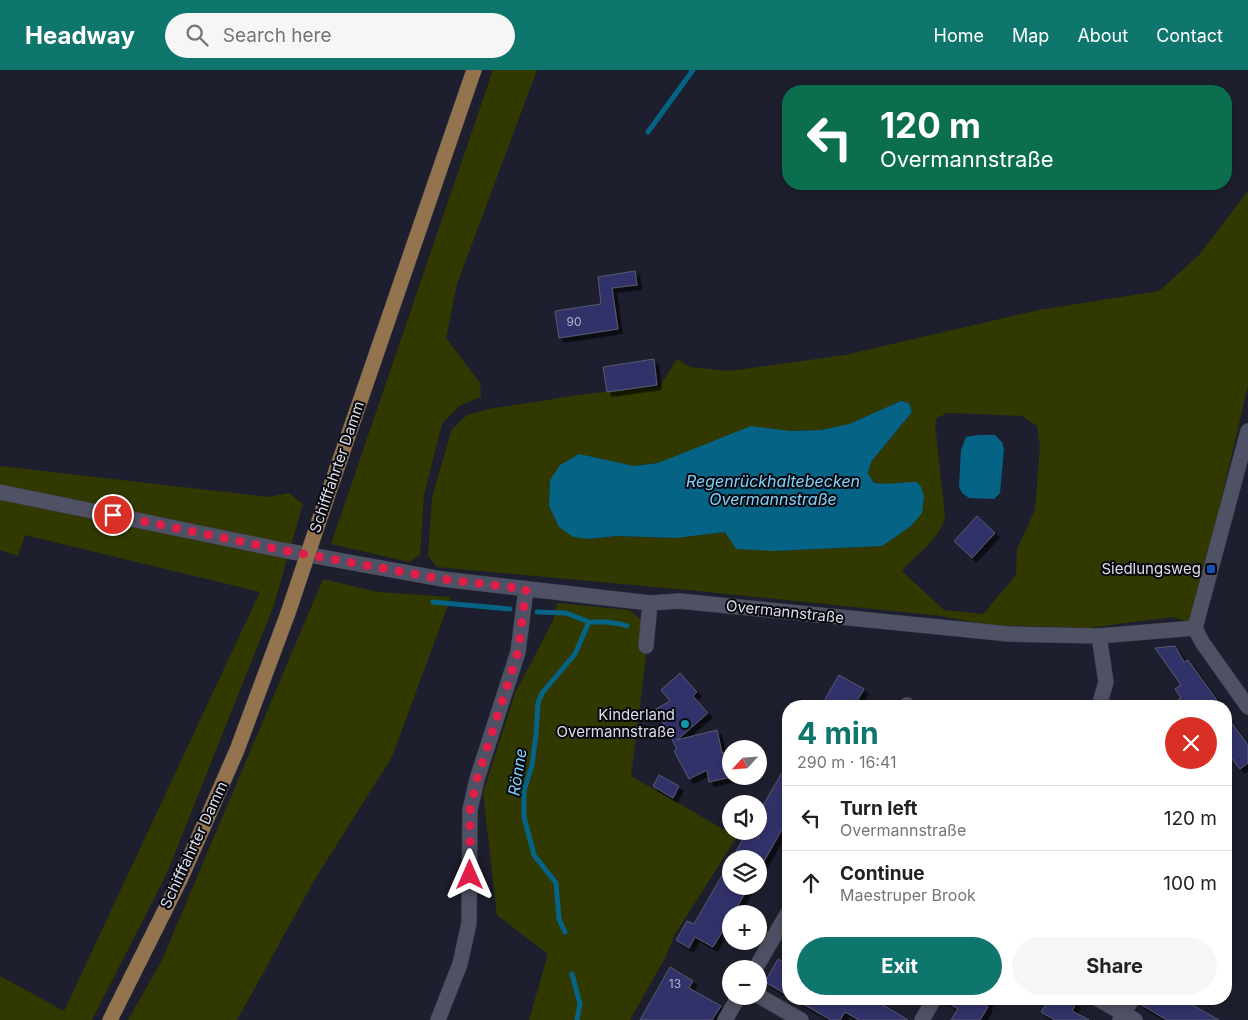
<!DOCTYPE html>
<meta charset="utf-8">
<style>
:root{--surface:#fff;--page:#f6f6f6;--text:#202124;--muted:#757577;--line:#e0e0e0;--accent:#0f766e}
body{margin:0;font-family:Inter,sans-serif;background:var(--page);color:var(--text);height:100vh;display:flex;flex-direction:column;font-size:19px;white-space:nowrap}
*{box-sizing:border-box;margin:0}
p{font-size:16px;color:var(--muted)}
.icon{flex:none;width:28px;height:28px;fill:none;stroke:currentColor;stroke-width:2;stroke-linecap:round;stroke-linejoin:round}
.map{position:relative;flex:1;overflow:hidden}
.sheet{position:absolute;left:782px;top:630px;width:450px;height:305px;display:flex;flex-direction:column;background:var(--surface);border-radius:20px;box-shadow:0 2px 8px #0003}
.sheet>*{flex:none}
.banner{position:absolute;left:782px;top:15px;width:450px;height:105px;border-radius:20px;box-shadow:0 2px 8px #0003;background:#0b6e4f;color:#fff;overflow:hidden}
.needle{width:32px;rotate:244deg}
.tools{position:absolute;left:722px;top:670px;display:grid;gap:10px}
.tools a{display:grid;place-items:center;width:45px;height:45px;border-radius:50%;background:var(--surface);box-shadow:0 2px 8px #0003;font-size:25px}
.pin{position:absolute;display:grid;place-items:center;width:42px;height:42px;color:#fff;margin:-21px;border:2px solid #fff;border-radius:50%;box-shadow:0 1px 5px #0007}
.me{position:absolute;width:55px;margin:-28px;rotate:0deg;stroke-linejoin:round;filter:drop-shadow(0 0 4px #0008)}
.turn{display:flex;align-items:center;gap:18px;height:105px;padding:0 15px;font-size:22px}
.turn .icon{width:65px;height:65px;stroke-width:2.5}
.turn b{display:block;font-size:35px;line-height:42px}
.round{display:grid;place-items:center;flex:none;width:52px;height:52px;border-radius:26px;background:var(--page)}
.summary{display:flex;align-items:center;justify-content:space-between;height:85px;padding:0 15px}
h1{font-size:30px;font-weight:700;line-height:38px;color:var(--accent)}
.button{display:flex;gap:10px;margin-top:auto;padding:10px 15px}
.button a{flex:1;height:58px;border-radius:30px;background:var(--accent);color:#fff;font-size:20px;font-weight:700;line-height:58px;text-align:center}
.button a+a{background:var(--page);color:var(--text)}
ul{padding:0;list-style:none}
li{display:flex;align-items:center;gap:15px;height:65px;padding:0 15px;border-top:1px solid var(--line)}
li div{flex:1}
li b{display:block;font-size:19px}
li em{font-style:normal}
header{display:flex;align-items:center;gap:30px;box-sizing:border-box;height:70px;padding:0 25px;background:var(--accent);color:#fff}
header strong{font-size:24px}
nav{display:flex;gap:28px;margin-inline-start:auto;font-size:18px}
.search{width:350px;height:45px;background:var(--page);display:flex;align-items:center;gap:12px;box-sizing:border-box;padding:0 18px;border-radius:28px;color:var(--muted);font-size:19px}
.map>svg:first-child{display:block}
.green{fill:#323900;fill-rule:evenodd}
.water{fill:#056386}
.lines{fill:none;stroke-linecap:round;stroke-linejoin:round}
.stream{stroke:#056386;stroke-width:5}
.building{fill:#32326a;stroke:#585a6d;filter:url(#shadow)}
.minor-casing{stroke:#3b3c49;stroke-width:16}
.major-casing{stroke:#3b3c49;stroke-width:16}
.minor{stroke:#4f5164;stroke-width:15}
.major{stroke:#93744e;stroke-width:15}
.major-bridge-casing{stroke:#3b3c49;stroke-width:16;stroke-linecap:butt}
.major-bridge{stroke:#93744e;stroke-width:15}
.route{stroke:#e11d48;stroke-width:9;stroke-dasharray:0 16.2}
.transit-dot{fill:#1a4fb4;stroke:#090910;stroke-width:2}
.culture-dot{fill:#0f9aa8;stroke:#090910;stroke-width:2}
.labels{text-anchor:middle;stroke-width:4;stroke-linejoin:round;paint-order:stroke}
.number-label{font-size:12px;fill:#b2b4ca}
.street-label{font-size:15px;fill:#dddfea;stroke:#090910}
.poi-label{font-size:15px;fill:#dddfea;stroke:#090910;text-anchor:end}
.water-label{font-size:16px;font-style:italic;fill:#81d2fd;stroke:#090910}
</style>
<header>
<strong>Headway</strong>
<div class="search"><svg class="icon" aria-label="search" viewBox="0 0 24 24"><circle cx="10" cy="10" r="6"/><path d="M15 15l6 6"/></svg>Search here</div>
<nav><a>Home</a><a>Map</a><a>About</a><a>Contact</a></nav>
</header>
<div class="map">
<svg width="1248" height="950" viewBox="0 0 1248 950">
<defs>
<filter id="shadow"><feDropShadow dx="4.5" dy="4.5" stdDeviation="0" flood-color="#0009"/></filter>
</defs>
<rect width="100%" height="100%" fill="#1d1f2e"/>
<path class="green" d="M493 0H537L457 214 446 268 480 313 481 327 459 336 442 354 424 425 420 485 409 492 331 474Z
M1248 121V316L1192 553 1173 547 1088 558 988 555 941 546 698 521 437 497 428 486 432 427 452 359 467 345 488 339 585 324 660 316 677 289 690 297 729 301 845 285 1039 240 1159 221 1199 185ZM902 331 912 342 871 392 868 404 874 413 888 415 902 412 882 476 775 481 726 462 676 468 616 466 589 469 559 457 549 436 550 410 579 385 634 396 658 393 791 361 821 360 849 354ZM947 343 1022 346 1037 356 1040 376 1035 440 1017 479 1016 505 983 544 944 540 902 501C917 483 941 469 945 446L935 354 937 348Z
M0 396 268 427 289 423 303 434 274 535 167 803 92 950H0V906L64 941 260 522 25 465 18 486 0 480Z
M323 509 378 522 451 527 392 687 315 809 237 950H128L162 890Z
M557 533 629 540 642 551 647 578 631 706 737 767 675 864 665 888 630 950H529L548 884 497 845 483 723 515 623 553 551Z"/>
<path class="water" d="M901 331 909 333 912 342 871 392 868 404 874 413C889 415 902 412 917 412L921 417 924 426 922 443 911 456 882 476 775 481 736 479 725 462 676 468 616 466 589 469 573 467 559 457 549 436 550 410 560 395 579 384 634 396 658 393 751 356 791 361 821 360 849 354Z
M978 365H995L1002 372 1004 379 1000 423 994 429 969 428 962 423 959 417 961 380 966 367Z"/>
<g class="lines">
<path class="stream" d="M648 62 693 0
M433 532 510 539
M537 542 566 543 589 552H605L621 554 627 556
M565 862 559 849 556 813 534 785 524 747V721L532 695 536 664 538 633 542 623 575 584 589 552
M572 904 580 934 577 950"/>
</g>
<path class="building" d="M635 201 637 215 612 218 618 259 559 268 555 241 601 234 598 207Z
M654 289 657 315 607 322 603 297Z
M977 446 995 463 972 488 954 471Z
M1175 576 1184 592 1188 590 1221 636H1169L1181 628 1175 619 1181 615 1155 578Z
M680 603 697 622 693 626 708 643 677 670 717 660 722 683 729 682 731 692V707L709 712 707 700 689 709 674 681 677 679 656 639 670 631 661 620Z
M839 605 864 619 854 636H834L824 631Z
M1226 645 1248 675V693L1240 699 1226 681Z
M789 691V747L759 800V789H732L747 762 759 769V742Z
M659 705 679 716 673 728 653 716Z
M731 790V816H749L733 844H731V847L713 877 695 867 689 878 676 870 687 851 694 854Z
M778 889 789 895V926L765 912Z
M670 897 693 911 689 918 721 936 712 950H640Z
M794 929H873L908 950H859L845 942 840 950H831Z
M943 929H990L986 935 988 937 980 950H951L958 939 943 930Z
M1049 929H1068L1076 933 1072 941 1089 950H1055L1041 942Z
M1141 929H1182L1219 950H1167L1140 934Z"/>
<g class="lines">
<defs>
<path id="minor" d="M0 422 282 480 442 509 650 533 679 531 1009 564 1099 566 1195 558
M1195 558 1248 361
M1195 558 1202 572 1248 637
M1099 566 1106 612 1099 636
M646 576 650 533
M906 636 907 635
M755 899 789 841
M759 926 801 950
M1098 929 1135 950
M438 950 460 894 469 853 470 740 477 709 518 582 526 519
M725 950 739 926
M922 950 934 929
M1120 950 1132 929"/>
<path id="major" d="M324 436 474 0
M110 950 180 810 237 680 288 543"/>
</defs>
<use href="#minor" class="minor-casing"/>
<use href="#major" class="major-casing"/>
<use href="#minor" class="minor"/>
<use href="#major" class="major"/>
<defs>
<path id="major-bridge" d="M288 543 324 436"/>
</defs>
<use href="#major-bridge" class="major-bridge-casing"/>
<use href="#major-bridge" class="major-bridge"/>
</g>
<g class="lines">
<path class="route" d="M113 445 282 480 442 509 526 519 518 582 477 709 470 740V805"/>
</g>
<rect class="transit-dot" x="1206" y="494" width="10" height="10" rx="2.5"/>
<circle class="culture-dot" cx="685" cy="654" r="5"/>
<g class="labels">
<g class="number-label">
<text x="574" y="256">90</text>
<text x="675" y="918">13</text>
</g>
<g class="street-label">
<text transform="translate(337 397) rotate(-71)" y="5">Schifffahrter Damm</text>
<text transform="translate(785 542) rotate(6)" y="5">Overmannstraße</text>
<text transform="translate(194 775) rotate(-65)" y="5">Schifffahrter Damm</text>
</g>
<g class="poi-label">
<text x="1201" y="504">Siedlungsweg</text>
<text x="675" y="650">Kinderland<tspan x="675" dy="17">Overmannstraße</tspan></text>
</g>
<g class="water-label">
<text x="773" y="417">Regenrückhaltebecken<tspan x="773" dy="18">Overmannstraße</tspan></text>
<text transform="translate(517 702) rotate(-81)" y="6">Rönne</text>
</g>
</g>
</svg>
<div class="tools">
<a><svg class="needle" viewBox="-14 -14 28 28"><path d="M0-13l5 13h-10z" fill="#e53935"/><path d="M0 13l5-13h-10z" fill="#757577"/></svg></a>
<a><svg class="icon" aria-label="sound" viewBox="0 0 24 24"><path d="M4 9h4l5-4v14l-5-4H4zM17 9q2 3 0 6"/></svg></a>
<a><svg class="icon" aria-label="layers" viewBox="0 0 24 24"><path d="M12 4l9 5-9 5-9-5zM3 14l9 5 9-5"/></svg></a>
<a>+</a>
<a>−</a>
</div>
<div class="pin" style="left:113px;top:445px;background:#d93025"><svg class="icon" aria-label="arrive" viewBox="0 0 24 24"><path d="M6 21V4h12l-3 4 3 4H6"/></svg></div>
<svg class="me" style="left:470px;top:805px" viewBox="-20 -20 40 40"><path d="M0-17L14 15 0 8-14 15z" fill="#e11d48" stroke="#fff" stroke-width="4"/></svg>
<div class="banner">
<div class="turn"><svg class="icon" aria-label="left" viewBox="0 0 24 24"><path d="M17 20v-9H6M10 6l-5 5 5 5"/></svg><div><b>120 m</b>Overmannstraße</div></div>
</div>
<section class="sheet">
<div class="summary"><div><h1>4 min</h1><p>290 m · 16:41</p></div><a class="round" style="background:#d93025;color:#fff"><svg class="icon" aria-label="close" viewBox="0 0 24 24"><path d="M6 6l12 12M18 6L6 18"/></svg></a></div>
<ul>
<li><svg class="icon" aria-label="left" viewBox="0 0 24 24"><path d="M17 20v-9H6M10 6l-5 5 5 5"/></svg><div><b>Turn left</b><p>Overmannstraße</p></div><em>120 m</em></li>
<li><svg class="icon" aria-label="ahead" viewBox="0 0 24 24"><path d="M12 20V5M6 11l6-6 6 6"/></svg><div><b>Continue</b><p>Maestruper Brook</p></div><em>100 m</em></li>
</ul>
<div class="button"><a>Exit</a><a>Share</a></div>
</section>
</div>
